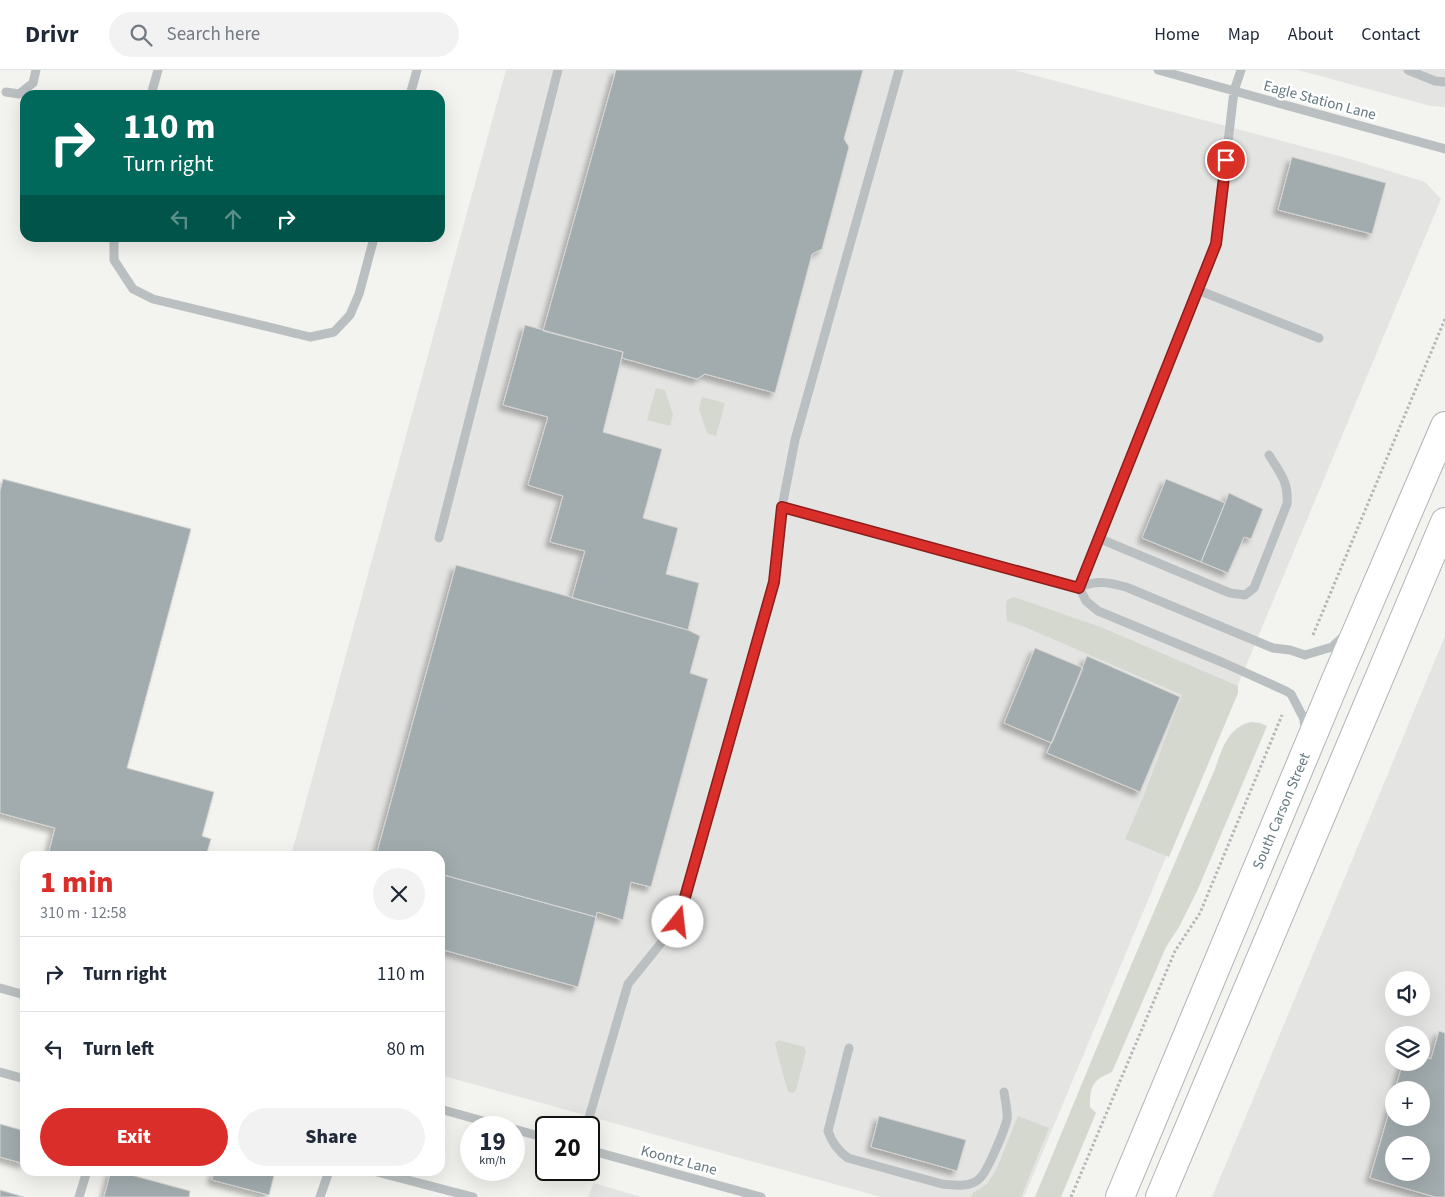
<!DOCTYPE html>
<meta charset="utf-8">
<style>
:root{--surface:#fff;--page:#f2f2f3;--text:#1f2937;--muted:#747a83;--line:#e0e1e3;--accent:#d92e2a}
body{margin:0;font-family:"Source Sans 3",sans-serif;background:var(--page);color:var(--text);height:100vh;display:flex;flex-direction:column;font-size:19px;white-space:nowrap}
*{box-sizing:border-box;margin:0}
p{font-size:16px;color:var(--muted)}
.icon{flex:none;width:28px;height:28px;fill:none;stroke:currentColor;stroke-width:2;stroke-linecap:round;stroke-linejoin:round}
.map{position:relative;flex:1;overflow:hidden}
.panel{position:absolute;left:20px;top:781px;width:425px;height:325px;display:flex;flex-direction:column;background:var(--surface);border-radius:15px;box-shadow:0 5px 20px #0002}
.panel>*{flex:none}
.top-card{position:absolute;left:20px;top:20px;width:425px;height:152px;border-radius:15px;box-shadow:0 5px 20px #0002;background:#00695c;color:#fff;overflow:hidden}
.fabs{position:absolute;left:1385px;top:901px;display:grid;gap:10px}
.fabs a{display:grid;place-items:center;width:45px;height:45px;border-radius:50%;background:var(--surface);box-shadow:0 5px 20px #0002;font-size:25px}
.speed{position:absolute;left:460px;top:1046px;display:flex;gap:10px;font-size:25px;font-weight:700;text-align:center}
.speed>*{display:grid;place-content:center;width:65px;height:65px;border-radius:50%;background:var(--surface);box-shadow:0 5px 20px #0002;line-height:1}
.speed small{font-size:12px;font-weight:400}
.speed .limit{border:2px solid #111;border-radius:8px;background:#fff;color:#111}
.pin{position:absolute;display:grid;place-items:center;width:42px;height:42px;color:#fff;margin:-21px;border:2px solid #fff;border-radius:50%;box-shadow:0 1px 5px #0007}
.me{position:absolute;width:55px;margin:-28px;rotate:16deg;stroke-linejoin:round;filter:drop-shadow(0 0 4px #0008)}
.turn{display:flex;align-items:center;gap:18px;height:105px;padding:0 20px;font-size:22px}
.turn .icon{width:65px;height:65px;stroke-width:2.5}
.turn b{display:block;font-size:35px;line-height:42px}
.lanes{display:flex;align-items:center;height:48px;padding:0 20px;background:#0003;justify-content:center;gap:25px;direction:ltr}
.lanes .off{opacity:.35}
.round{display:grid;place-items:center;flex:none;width:52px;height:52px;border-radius:26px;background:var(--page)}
.headline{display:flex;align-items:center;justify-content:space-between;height:85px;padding:0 20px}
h1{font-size:30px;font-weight:800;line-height:38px;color:var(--accent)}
.button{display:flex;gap:10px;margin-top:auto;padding:10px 20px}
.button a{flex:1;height:58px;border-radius:30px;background:var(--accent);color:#fff;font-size:20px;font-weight:800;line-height:58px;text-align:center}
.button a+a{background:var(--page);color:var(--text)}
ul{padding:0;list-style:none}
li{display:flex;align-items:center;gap:15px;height:75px;padding:0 20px;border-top:1px solid var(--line)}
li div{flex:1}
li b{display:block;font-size:19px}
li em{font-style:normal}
header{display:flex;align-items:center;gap:30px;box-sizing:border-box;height:70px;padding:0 25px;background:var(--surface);border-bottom:1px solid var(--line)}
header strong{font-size:24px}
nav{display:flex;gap:28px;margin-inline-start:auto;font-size:18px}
.search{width:350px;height:45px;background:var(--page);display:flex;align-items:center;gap:12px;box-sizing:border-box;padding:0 18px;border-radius:28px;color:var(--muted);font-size:19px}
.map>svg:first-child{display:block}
.built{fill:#e4e4e3;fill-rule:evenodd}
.green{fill:#d4d8cf}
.building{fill:#a2acaf;stroke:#d4d4d2;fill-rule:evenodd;filter:url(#shadow)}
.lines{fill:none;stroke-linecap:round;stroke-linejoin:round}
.major-casing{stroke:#aeb4b6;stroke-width:30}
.path{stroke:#b4b8b9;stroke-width:3;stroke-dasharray:2.5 2.5;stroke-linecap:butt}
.minor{stroke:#bac0c1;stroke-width:9}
.major{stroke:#fff;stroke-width:28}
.route-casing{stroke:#8d1e1b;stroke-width:12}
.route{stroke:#d92e2a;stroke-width:9}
.labels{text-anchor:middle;stroke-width:5;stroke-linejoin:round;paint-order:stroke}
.street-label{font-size:15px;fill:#64797f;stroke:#fff}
</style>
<header>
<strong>Drivr</strong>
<div class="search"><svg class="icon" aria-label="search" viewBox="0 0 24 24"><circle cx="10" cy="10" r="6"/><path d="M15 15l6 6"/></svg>Search here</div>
<nav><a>Home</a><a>Map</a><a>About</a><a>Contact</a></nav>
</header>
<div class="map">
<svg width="1445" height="1127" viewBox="0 0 1445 1127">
<defs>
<filter id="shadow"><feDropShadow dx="-4.5" dy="4.5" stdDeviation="2.5" flood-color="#0004"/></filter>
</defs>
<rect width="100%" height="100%" fill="#f3f3ef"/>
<path class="built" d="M506 0H1014L1350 89 1425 112 1441 129 1024 1127H881L440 1005V786H291Z
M1298 0H1445V37L1431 36Z
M1445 566V1127H1212L1246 1046ZM1394 910H1421V938H1394ZM1394 965H1421V992H1394ZM1394 1020H1421V1048H1394ZM1394 1075H1421V1102H1394Z
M594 1113 641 1127H588Z"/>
<path class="green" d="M656 318 665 320 673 345 670 356 647 350Z
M702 327 725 333 716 366 707 363 699 339Z
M1014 527 1103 558 1238 616V623L1169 787 1125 769 1142 730 1182 625 1025 557 1007 551 1006 536 1007 530Z
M1251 652 1260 653 1267 656 1198 819 1179 857 1166 877 1112 1002C1093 1010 1090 1015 1090 1037L1096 1043 1061 1127H1035L1129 900 1215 699C1222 679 1228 657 1251 652Z
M778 970 804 977 806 981 796 1020 793 1023 788 1022 775 974Z
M1018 1046 1049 1058 1021 1127H971L973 1123 987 1114 996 1100Z"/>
<path class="building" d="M616 0H863L844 69 849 77 822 179 812 184 775 323 705 304 697 309 622 288 623 282 543 261Z
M1292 87 1386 113 1372 164 1278 140Z
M525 255 623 282 603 362 662 379 643 448 678 458 666 504 699 513 688 560 572 528 585 481 550 472 563 426 528 415 548 347 503 335Z
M3 409 191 459 127 698 214 722 202 766 211 769 206 786H48L55 758 0 743V421Z
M1166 409 1225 433 1201 492 1142 468Z
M1229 423 1263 439 1251 469 1244 467 1228 503 1201 492Z
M456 495 688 560 700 566 690 603 708 609 651 817 631 812 623 850 597 842 596 847 440 804V786H376Z
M1035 578 1083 598 1052 673 1004 653Z
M1087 586 1180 627 1140 722 1047 683Z
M440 804 596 847 578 917 440 879Z
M1439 961 1445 963V1127H1435L1370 1108 1394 1025V1048H1421V1020H1395L1403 992H1421V986L1431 989ZM1394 1075H1421V1102H1394Z
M879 1046 966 1070 957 1101 871 1077Z
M0 1054 25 1061V1094L0 1087Z
M111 1101H116L190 1121 189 1127H104Z
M214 1101H275L269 1125 212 1110Z
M0 1120 24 1127H0Z"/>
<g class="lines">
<defs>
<path id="major" d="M1120 1127 1335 612 1445 356
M1160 1127 1445 452"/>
</defs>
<use href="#major" class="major-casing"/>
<path class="path" d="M1313 565 1445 249
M1071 1127 1175 881 1200 843 1282 645"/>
<path class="minor" d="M1158 0 1445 79
M1241 0 1234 21 1216 174 1079 517 1086 531 1098 541 1224 593 1286 621 1291 624 1304 649 1305 660
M1408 0 1435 11 1445 12
M6 22 19 24 33 13 36 0
M151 25 158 0
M410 25 417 0
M114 168V190L133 219 153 229 310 267 334 262 350 245 359 224 374 168
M1198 220 1319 268
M782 437 1079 517C1098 510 1107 512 1126 517L1273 578 1290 580 1305 585 1332 577 1346 564
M439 468 558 0
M1098 468 1230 523 1245 525 1254 518 1287 434C1289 412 1280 403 1269 385
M0 918 25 925
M849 978 828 1061C832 1073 838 1081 848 1088L942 1114C954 1115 969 1118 979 1109 987 1103 1005 1059 1007 1049 1008 1041 1005 1030 1004 1022
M0 1002 25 1009
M440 1039 508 1058
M586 1058 628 914 678 852 774 512 782 437 795 370 899 0
M514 1059 546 1068
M589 1080 761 1127
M373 1101 473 1127
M79 1127 87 1101
M320 1127 329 1101"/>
<use href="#major" class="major"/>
</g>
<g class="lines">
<defs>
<path id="route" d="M678 852 774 512 782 437 1079 518 1216 174 1226 90"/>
</defs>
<use href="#route" class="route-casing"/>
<use href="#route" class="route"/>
</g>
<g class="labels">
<g class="street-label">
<text transform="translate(1320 30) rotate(15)" y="5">Eagle Station Lane</text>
<text transform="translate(1281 741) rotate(-67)" y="5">South Carson Street</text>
<text transform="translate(679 1090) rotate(15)" y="5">Koontz Lane</text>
</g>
</g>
</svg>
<div class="fabs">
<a><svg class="icon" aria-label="sound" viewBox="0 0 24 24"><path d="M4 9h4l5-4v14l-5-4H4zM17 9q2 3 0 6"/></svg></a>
<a><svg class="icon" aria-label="layers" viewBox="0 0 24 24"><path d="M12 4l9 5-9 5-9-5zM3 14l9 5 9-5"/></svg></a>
<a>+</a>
<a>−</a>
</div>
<div class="speed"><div>19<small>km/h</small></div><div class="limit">20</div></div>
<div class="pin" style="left:1226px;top:90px;background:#d93025"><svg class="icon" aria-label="arrive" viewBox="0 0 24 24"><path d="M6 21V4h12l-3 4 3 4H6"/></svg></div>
<svg class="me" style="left:678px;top:852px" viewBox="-20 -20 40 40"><circle r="19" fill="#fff"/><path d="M0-13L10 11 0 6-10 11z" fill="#d92e2a"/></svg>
<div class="top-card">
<div class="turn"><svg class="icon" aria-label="right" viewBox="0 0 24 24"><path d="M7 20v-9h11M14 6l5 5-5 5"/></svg><div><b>110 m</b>Turn right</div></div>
<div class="lanes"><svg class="icon off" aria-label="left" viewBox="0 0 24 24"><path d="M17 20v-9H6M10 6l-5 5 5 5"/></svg><svg class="icon off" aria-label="ahead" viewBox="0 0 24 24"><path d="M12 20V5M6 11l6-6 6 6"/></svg><svg class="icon" aria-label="right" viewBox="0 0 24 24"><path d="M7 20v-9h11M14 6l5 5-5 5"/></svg></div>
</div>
<section class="panel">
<div class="headline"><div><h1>1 min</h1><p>310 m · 12:58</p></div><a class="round"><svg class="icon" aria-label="close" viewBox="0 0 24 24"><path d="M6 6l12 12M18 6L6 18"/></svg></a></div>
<ul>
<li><svg class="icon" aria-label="right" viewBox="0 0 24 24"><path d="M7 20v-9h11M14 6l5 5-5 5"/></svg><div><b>Turn right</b></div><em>110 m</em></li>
<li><svg class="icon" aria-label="left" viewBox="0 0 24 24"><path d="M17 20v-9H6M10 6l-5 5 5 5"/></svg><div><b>Turn left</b></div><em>80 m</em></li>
</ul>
<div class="button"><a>Exit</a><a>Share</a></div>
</section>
</div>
